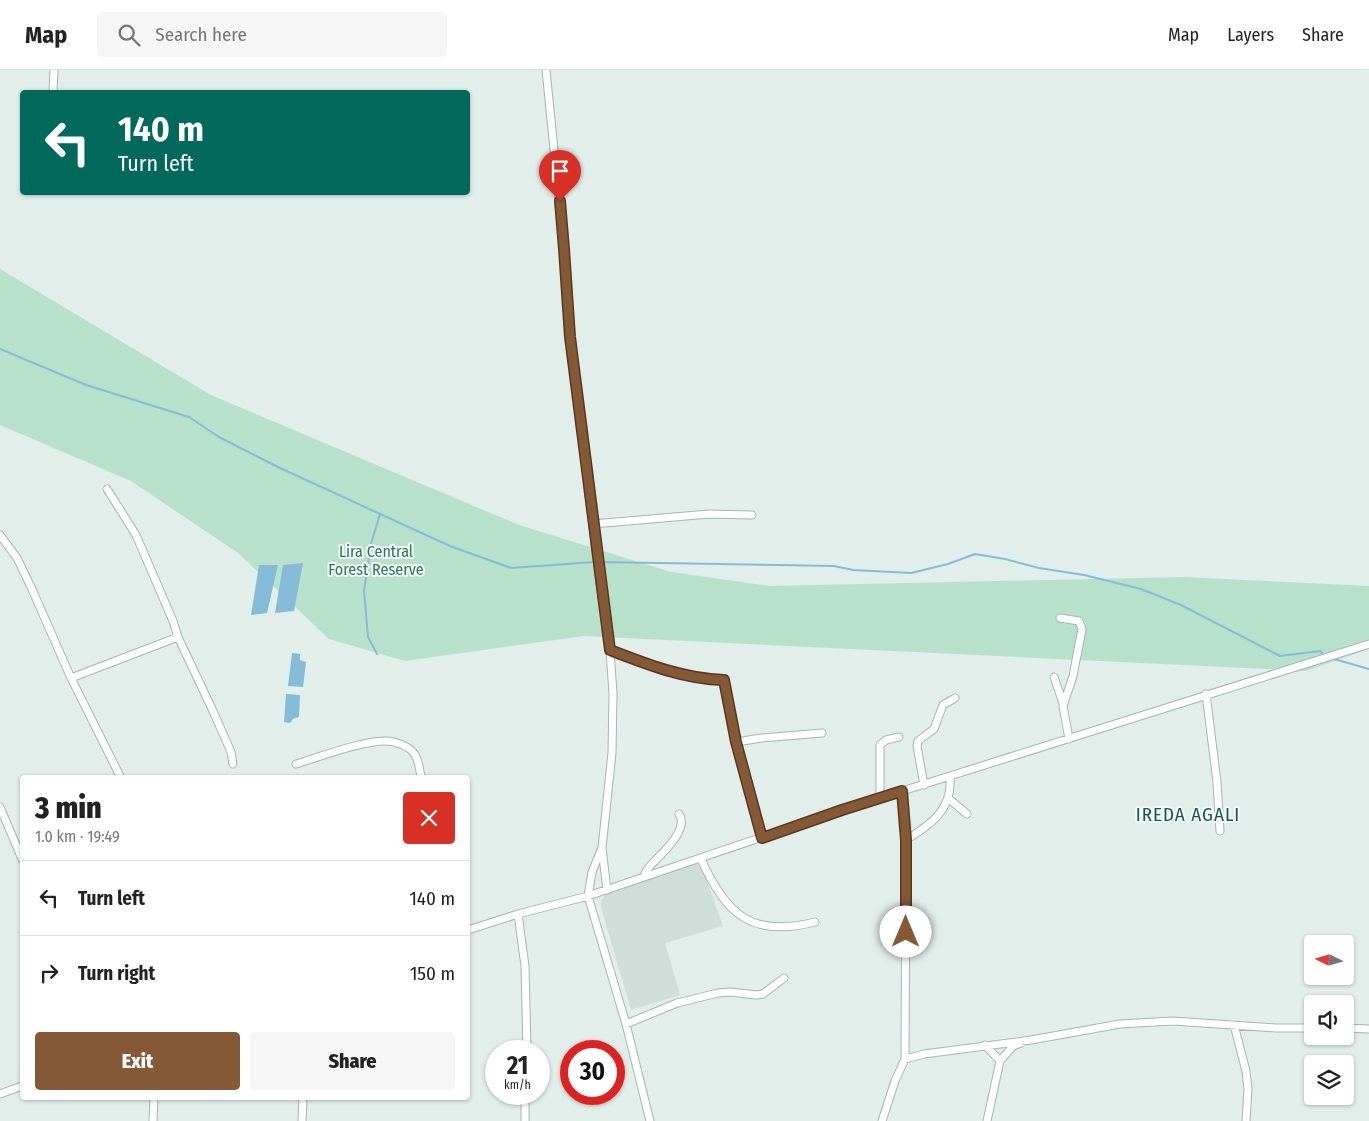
<!DOCTYPE html>
<meta charset="utf-8">
<style>
:root{--surface:#fff;--page:#f6f6f6;--text:#222;--muted:#767676;--line:#e0e0e0;--accent:#855836}
body{margin:0;font-family:"Fira Sans Condensed",sans-serif;background:var(--page);color:var(--text);height:100vh;display:flex;flex-direction:column;font-size:19px;white-space:nowrap}
*{box-sizing:border-box;margin:0}
p{font-size:16px;color:var(--muted)}
.icon{flex:none;width:28px;height:28px;fill:none;stroke:currentColor;stroke-width:2;stroke-linecap:round;stroke-linejoin:round}
.map{position:relative;flex:1;overflow:hidden}
.sheet{position:absolute;left:20px;top:705px;width:450px;height:325px;display:flex;flex-direction:column;background:var(--surface);border-radius:5px;box-shadow:0 1px 4px #0004}
.sheet>*{flex:none}
.top-card{position:absolute;left:20px;top:20px;width:450px;height:105px;border-radius:5px;box-shadow:0 1px 4px #0004;background:#00695c;color:#fff;overflow:hidden}
.needle{width:32px;rotate:275deg}
.buttons{position:absolute;left:1304px;top:865px;display:grid;gap:10px}
.buttons a{display:grid;place-items:center;width:50px;height:50px;border-radius:5px;background:var(--surface);box-shadow:0 1px 4px #0004;font-size:25px}
.speed{position:absolute;left:485px;top:970px;display:flex;gap:10px;font-size:25px;font-weight:700;text-align:center}
.speed>*{display:grid;place-content:center;width:65px;height:65px;border-radius:50%;background:var(--surface);box-shadow:0 1px 4px #0004;line-height:1}
.speed small{font-size:12px;font-weight:400}
.speed .limit{border:8px solid #d22;background:#fff;color:#111}
.pin{position:absolute;display:grid;place-items:center;width:42px;height:42px;color:#fff;margin:-51px -21px;border-radius:50% 50% 50% 0;rotate:-45deg;box-shadow:0 0 5px #0007}
.pin .icon{rotate:45deg}
.me{position:absolute;width:55px;margin:-28px;rotate:0deg;stroke-linejoin:round;filter:drop-shadow(0 0 4px #0008)}
.turn{display:flex;align-items:center;gap:18px;height:105px;padding:0 15px;font-size:22px}
.turn .icon{width:65px;height:65px;stroke-width:2.5}
.turn b{display:block;font-size:35px;line-height:42px}
.round{display:grid;place-items:center;flex:none;width:52px;height:52px;border-radius:5px;background:var(--page)}
.head{display:flex;align-items:center;justify-content:space-between;height:85px;padding:0 15px}
h1{font-size:30px;font-weight:800;line-height:38px}
.button{display:flex;gap:10px;margin-top:auto;padding:10px 15px}
.button a{flex:1;height:58px;border-radius:5px;background:var(--accent);color:#fff;font-size:20px;font-weight:800;line-height:58px;text-align:center}
.button a+a{background:var(--page);color:var(--text)}
ul{padding:0;list-style:none}
li{display:flex;align-items:center;gap:15px;height:75px;padding:0 15px;border-top:1px solid var(--line)}
li div{flex:1}
li b{display:block;font-size:19px}
li em{font-style:normal}
header{display:flex;align-items:center;gap:30px;box-sizing:border-box;height:70px;padding:0 25px;background:var(--surface);border-bottom:1px solid var(--line)}
header strong{font-size:24px}
nav{display:flex;gap:28px;margin-inline-start:auto;font-size:18px}
.search{width:350px;height:45px;background:var(--page);display:flex;align-items:center;gap:12px;box-sizing:border-box;padding:0 18px;border-radius:5px;color:var(--muted);font-size:19px}
.map>svg:first-child{display:block}
.built{fill:#d0deda}
.green{fill:#b8e1cb}
.water{fill:#84bcd8}
.lines{fill:none;stroke-linecap:round;stroke-linejoin:round}
.stream{stroke:#84bcd8;stroke-width:2}
.minor-casing{stroke:#a4b7b3;stroke-width:9}
.minor{stroke:#fff;stroke-width:7}
.route-casing{stroke:#563923;stroke-width:12}
.route{stroke:#855836;stroke-width:9}
.labels{text-anchor:middle;stroke-width:4;stroke-linejoin:round;paint-order:stroke}
.park-label{font-size:16px;fill:#267c57;stroke:#f3faf7}
.quarter-label{font-size:19px;letter-spacing:1px;fill:#195551;stroke:#f3faf7}
</style>
<header>
<strong>Map</strong>
<div class="search"><svg class="icon" aria-label="search" viewBox="0 0 24 24"><circle cx="10" cy="10" r="6"/><path d="M15 15l6 6"/></svg>Search here</div>
<nav><a>Map</a><a>Layers</a><a>Share</a></nav>
</header>
<div class="map">
<svg width="1369" height="1051" viewBox="0 0 1369 1051">
<rect width="100%" height="100%" fill="#e2eeea"/>
<path class="built" d="M700 791 723 856 665 873 680 925 631 940 602 841 601 833 604 826 608 821Z"/>
<path class="green" d="M0 199 211 325 519 455 671 502 770 516 1185 507 1369 516V579L1306 601 584 566 405 591 329 569 238 483 131 411 0 355Z"/>
<path class="water" d="M303 493 294 541 275 543 283 495Z
M259 495H278L267 543 251 545Z
M292 583 300 584V590L306 592 303 617 288 616Z
M286 624 300 625 299 647 293 649 290 653 284 652Z"/>
<g class="lines">
<path class="stream" d="M0 279 86 315 189 347 219 367 280 398 450 476 511 498 594 492
M599 492 834 496 853 500 911 503 948 494 975 484 1005 489 1039 498 1084 505 1141 519 1181 535 1280 586 1320 581 1322 583
M377 584 368 567 364 521 371 474 380 444
M1334 589 1369 599"/>
<defs>
<path id="minor" d="M546 0 564 179 570 267 600 515 610 581 613 623 612 683 602 778 607 820
M53 22 54 0
M593 454 709 444 752 445
M0 465 17 488 31 517 71 608 121 708
M1060 548 1079 551 1082 559 1073 606 1063 636 1069 669
M178 567 213 641 231 682 233 694
M610 581C647 594 684 609 724 610L736 672 762 768
M1054 607 1063 633
M71 608 178 567 173 551 136 465 107 419
M1206 624 1217 712 1220 761
M736 672 762 668 822 663
M296 694C319 687 362 671 385 671 395 671 410 676 415 685 419 691 420 701 421 708
M924 715 917 676 918 671 934 659 943 635 955 628
M902 721 906 770
M880 728V675L886 670 899 667
M948 728 967 744
M0 737 22 789
M601 780 592 802 588 826 626 954 650 1051
M701 789C726 845 752 868 815 852
M644 807 646 801 650 796C660 785 690 760 679 744
M518 844 525 896 527 981
M468 860 518 844 588 826 842 740 1369 574
M626 954 677 933 718 923 730 922 757 925 763 924 784 908
M1234 955 1246 1001 1248 1019 1246 1051
M1345 958 1369 959
M985 975 1000 991
M905 989 906 770C931 754 953 740 950 706
M0 1024 22 1016
M153 1051 154 1028
M302 1051 303 1028
M525 1051V1024
M882 1051 895 1011 905 989 924 984 1031 970 1120 954 1173 951 1276 958H1312
M987 1051 1000 991 1013 976 1021 973"/>
</defs>
<use href="#minor" class="minor-casing"/>
<use href="#minor" class="minor"/>
</g>
<g class="lines">
<defs>
<path id="route" d="M560 131 564 179 570 267 610 580C646 594 684 609 724 610L736 672 762 768 842 740 902 721 906 770V862"/>
</defs>
<use href="#route" class="route-casing"/>
<use href="#route" class="route"/>
</g>
<g class="labels">
<g class="park-label">
<text x="376" y="487">Lira Central<tspan x="376" dy="18">Forest Reserve</tspan></text>
</g>
<g class="quarter-label">
<text x="1188" y="751">IREDA AGALI</text>
</g>
</g>
</svg>
<div class="buttons">
<a><svg class="needle" viewBox="-14 -14 28 28"><path d="M0-13l5 13h-10z" fill="#e53935"/><path d="M0 13l5-13h-10z" fill="#767676"/></svg></a>
<a><svg class="icon" aria-label="sound" viewBox="0 0 24 24"><path d="M4 9h4l5-4v14l-5-4H4zM17 9q2 3 0 6"/></svg></a>
<a><svg class="icon" aria-label="layers" viewBox="0 0 24 24"><path d="M12 4l9 5-9 5-9-5zM3 14l9 5 9-5"/></svg></a>
</div>
<div class="speed"><div>21<small>km/h</small></div><div class="limit">30</div></div>
<div class="pin" style="left:560px;top:131px;background:#d93025"><svg class="icon" aria-label="arrive" viewBox="0 0 24 24"><path d="M6 21V4h12l-3 4 3 4H6"/></svg></div>
<svg class="me" style="left:906px;top:862px" viewBox="-20 -20 40 40"><circle r="19" fill="#fff"/><path d="M0-13L10 11 0 6-10 11z" fill="#855836"/></svg>
<div class="top-card">
<div class="turn"><svg class="icon" aria-label="left" viewBox="0 0 24 24"><path d="M17 20v-9H6M10 6l-5 5 5 5"/></svg><div><b>140 m</b>Turn left</div></div>
</div>
<section class="sheet">
<div class="head"><div><h1>3 min</h1><p>1.0 km · 19:49</p></div><a class="round" style="background:#d93025;color:#fff"><svg class="icon" aria-label="close" viewBox="0 0 24 24"><path d="M6 6l12 12M18 6L6 18"/></svg></a></div>
<ul>
<li><svg class="icon" aria-label="left" viewBox="0 0 24 24"><path d="M17 20v-9H6M10 6l-5 5 5 5"/></svg><div><b>Turn left</b></div><em>140 m</em></li>
<li><svg class="icon" aria-label="right" viewBox="0 0 24 24"><path d="M7 20v-9h11M14 6l5 5-5 5"/></svg><div><b>Turn right</b></div><em>150 m</em></li>
</ul>
<div class="button"><a>Exit</a><a>Share</a></div>
</section>
</div>
